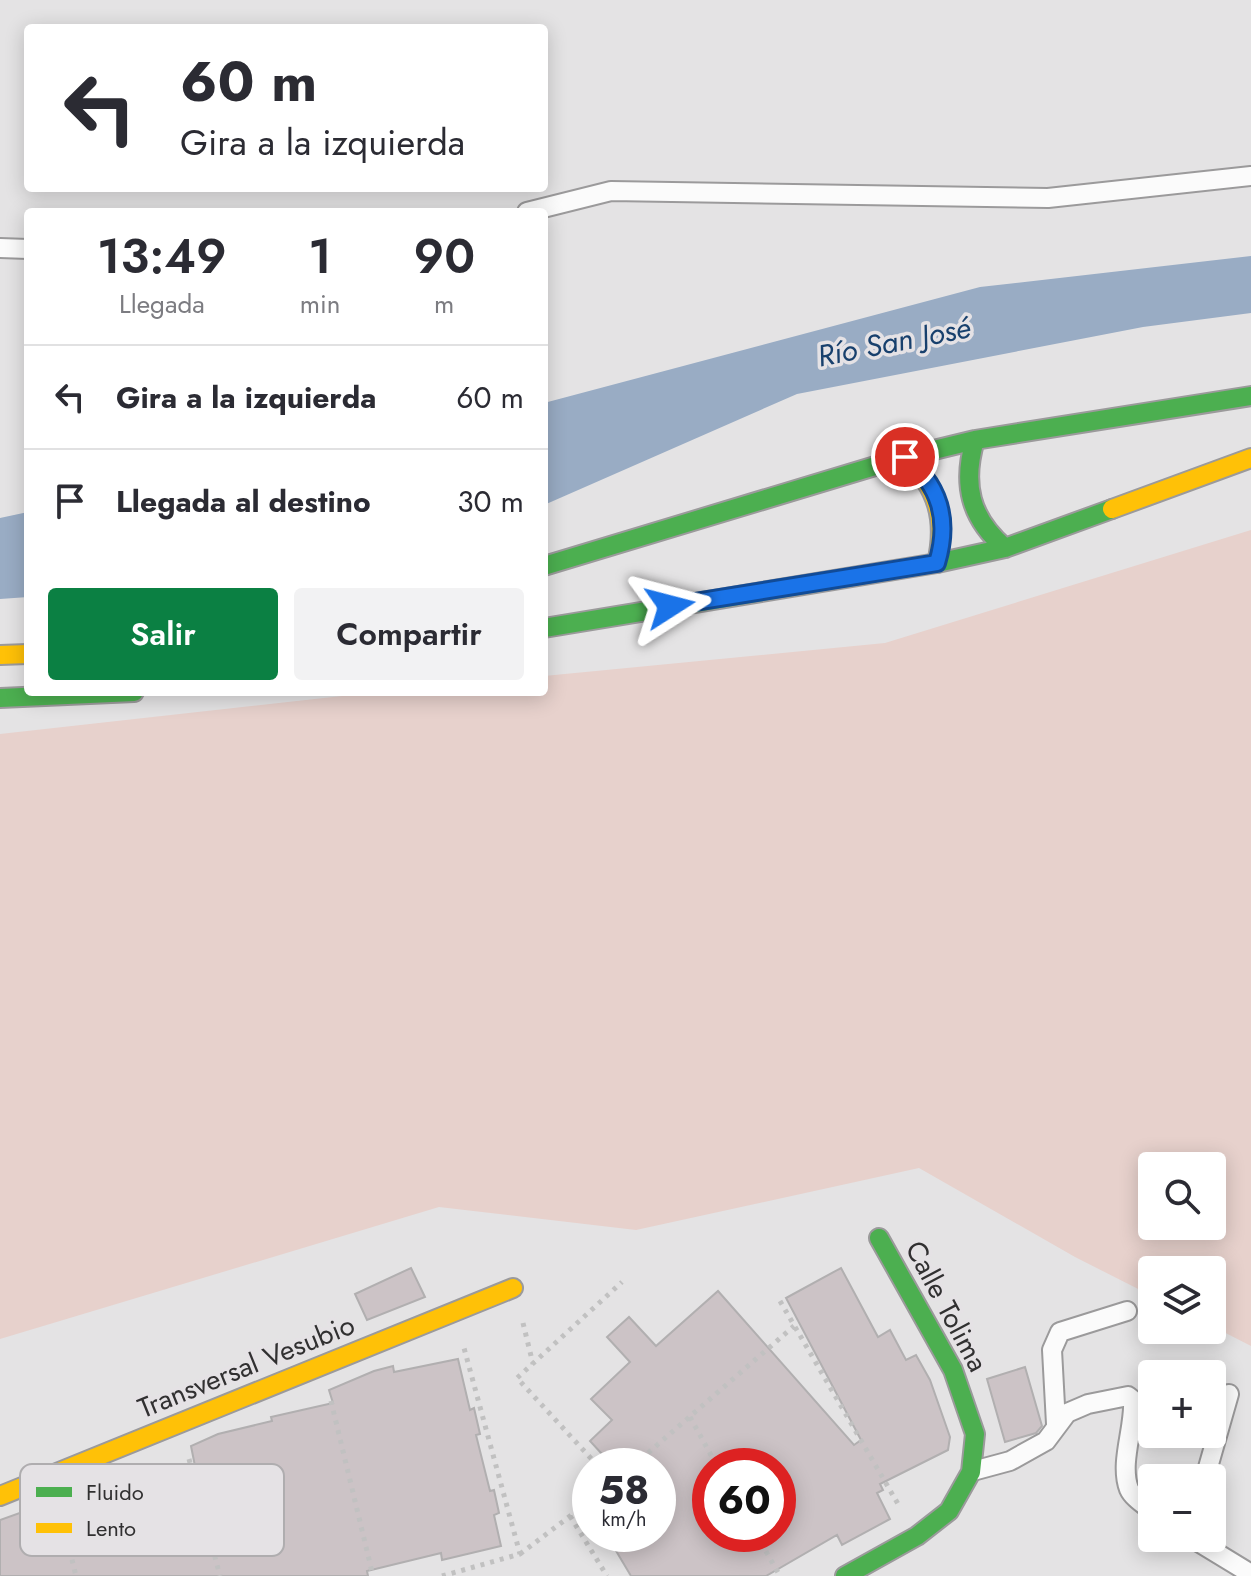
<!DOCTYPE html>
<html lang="es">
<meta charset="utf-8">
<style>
:root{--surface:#fff;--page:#f2f2f3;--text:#2b2b33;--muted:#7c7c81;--line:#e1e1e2;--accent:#0b8043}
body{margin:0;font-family:Jost,sans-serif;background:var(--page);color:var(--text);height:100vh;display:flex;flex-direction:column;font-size:30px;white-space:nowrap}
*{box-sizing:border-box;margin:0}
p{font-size:26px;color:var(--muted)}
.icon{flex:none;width:44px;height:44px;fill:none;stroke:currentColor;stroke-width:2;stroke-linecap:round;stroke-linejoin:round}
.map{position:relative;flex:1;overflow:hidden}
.panel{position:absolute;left:24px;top:208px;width:524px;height:488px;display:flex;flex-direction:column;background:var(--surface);border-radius:8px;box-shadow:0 4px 20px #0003}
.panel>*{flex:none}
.guide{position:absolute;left:24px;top:24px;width:524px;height:168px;border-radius:8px;box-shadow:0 4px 20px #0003;background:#fff;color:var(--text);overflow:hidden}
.tools{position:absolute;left:1138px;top:1152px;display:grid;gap:16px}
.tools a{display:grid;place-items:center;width:88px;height:88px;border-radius:8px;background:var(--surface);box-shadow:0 4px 20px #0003;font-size:40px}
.speed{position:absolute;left:572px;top:1448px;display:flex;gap:16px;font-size:40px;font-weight:700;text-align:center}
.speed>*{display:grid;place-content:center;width:104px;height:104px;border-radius:50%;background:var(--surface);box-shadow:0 4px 20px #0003;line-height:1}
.speed small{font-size:20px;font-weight:400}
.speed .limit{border:12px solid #d22;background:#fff;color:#111}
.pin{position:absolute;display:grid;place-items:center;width:68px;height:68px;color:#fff;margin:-34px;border:4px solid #fff;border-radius:50%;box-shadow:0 2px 8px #0007}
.me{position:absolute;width:88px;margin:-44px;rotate:81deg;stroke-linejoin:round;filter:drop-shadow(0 0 6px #0008)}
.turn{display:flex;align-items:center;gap:28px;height:168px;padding:0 24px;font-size:36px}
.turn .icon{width:104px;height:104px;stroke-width:2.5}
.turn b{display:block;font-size:56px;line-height:68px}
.eta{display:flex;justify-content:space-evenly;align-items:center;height:136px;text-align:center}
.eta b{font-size:48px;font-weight:600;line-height:56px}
.primary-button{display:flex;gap:16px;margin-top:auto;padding:16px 24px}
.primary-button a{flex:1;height:92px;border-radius:8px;background:var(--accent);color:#fff;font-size:32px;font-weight:600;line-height:92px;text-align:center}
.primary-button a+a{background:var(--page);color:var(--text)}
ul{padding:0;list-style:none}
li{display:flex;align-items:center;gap:24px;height:104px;padding:0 24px;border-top:2px solid var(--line)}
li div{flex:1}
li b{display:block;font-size:30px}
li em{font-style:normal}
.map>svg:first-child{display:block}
.green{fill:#e7d1cc;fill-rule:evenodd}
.water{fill:#99acc4}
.building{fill:#ccc3c6;stroke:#b1afb0;stroke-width:2;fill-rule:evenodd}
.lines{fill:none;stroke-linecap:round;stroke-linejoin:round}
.lane-casing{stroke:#9b9a9b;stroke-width:22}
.fast-casing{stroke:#9b9a9b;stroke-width:22}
.slow-casing{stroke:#9b9a9b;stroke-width:22}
.path{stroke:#c1c1c1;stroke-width:5;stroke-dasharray:4 6;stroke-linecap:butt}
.lane{stroke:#fbfbfb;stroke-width:18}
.fast{stroke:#4caf50;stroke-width:18}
.slow{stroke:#ffc107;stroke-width:18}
.route-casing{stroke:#114b97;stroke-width:20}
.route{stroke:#1a73e8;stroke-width:14}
.labels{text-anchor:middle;stroke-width:7;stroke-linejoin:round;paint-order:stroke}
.street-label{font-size:28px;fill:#313031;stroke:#e5e2e5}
.water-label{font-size:30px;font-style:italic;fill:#18406d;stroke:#e5e2e5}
.key{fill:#e5e2e5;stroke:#afadaf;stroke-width:2}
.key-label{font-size:22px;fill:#313031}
</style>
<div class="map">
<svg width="1251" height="1576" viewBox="0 0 1251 1576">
<rect width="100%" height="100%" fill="#e4e3e4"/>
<path class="green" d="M1251 530V1346L1212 1326V1270H1152V1296L1075 1257 919 1168 636 1230 439 1207 0 1339V734L378 692H544V676L885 643ZM1152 1166H1212V1226H1152Z"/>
<path class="water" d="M1251 256V313L1143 327 797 394 544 505V403L980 287Z
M28 512V597L0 599V518Z"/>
<path class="building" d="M411 1268 425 1297 367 1320 355 1294Z
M841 1268 878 1337 890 1330 906 1360 916 1355 930 1380 950 1437 948 1450 880 1484 883 1490 877 1493 890 1519 842 1545 837 1535 766 1576H631L606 1534H658V1466H613L590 1441 612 1420 591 1399 630 1362 607 1337 629 1317 656 1346 718 1291 854 1445 861 1440 786 1298ZM710 1466H778V1534H710Z
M458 1359 470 1410 474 1408 480 1434 476 1435 490 1491 494 1490 499 1513 494 1515 501 1546 442 1560 441 1553 367 1571 368 1576H0V1520L70 1495 195 1466 191 1446 218 1434 272 1421 271 1417 333 1403 329 1390 374 1371 393 1366 394 1372Z
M1025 1367 1042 1426 1036 1433 1005 1442 987 1379Z"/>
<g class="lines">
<defs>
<path id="lane" d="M527 212 611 191 1048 198 1251 176
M0 248 28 249
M1056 1424 1052 1350 1060 1332 1127 1311
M973 1471 1010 1461 1046 1441 1067 1413 1088 1404 1128 1396 1133 1400C1135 1427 1119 1463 1129 1489 1133 1498 1145 1505 1152 1511
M1205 1478 1229 1394
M1192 1538 1251 1574"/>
<path id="fast" d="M975 440C962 484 970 518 1005 548
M544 566 905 457 975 440 1251 396
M544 628 937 563 1005 548 1112 509
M0 698 134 692
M845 1576 917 1536 949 1511 971 1472 975 1434 953 1370 879 1238"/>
<path id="slow" d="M905 457C938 487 947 520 937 563
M1112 509 1251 458
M0 655 28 654
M0 1496 513 1288"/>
</defs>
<use href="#lane" class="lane-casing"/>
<use href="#fast" class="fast-casing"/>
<use href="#slow" class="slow-casing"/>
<path class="path" d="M780 1301 898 1504
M523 1323 533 1364
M331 1401 373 1576
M690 1417 717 1466
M189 1459 220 1576
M598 1466 517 1378 622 1282
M633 1466 794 1326
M60 1511 76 1576
M570 1516 607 1576
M756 1534 780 1576
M520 1554 590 1501
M442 1576 520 1554 464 1348"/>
<use href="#lane" class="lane"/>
<use href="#fast" class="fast"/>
<use href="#slow" class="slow"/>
</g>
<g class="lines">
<defs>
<path id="route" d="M670 606 937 563C950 520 940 485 905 457"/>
</defs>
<use href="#route" class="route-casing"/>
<use href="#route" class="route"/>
</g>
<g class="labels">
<g class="street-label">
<text transform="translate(947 1306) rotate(62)" y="10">Calle Tolima</text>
<text transform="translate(246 1366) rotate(-22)" y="10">Transversal Vesubio</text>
</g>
<g class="water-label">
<text transform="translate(894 342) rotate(-11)" y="10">Río San José</text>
</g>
</g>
<rect x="20" y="1464" width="264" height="92" rx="12" class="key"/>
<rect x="36" y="1487" width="36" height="10" fill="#4caf50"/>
<rect x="36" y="1523" width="36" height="10" fill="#ffc107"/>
<g class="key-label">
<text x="86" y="1500">Fluido</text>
<text x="86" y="1536">Lento</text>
</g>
</svg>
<div class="tools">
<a><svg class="icon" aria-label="search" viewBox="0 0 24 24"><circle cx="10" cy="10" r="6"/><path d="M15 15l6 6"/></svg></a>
<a><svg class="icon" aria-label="layers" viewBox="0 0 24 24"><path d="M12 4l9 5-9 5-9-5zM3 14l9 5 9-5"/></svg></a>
<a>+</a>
<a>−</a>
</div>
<div class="speed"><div>58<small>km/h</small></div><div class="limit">60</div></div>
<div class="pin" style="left:905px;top:457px;background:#d93025"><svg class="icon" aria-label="arrive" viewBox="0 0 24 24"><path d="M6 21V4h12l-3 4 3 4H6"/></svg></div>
<svg class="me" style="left:670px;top:606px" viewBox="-20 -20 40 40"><path d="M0-17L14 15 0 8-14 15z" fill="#1a73e8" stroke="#fff" stroke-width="4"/></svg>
<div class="guide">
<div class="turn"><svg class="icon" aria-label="left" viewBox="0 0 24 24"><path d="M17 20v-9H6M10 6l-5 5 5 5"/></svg><div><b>60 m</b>Gira a la izquierda</div></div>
</div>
<section class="panel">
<div class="eta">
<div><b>13:49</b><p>Llegada</p></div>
<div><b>1</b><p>min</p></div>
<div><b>90</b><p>m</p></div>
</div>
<ul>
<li><svg class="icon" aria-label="left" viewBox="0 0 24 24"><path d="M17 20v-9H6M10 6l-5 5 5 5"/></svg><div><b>Gira a la izquierda</b></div><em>60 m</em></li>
<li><svg class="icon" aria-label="arrive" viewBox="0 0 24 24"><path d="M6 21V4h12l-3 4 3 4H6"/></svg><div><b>Llegada al destino</b></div><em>30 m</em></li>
</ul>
<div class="primary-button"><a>Salir</a><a>Compartir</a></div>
</section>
</div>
